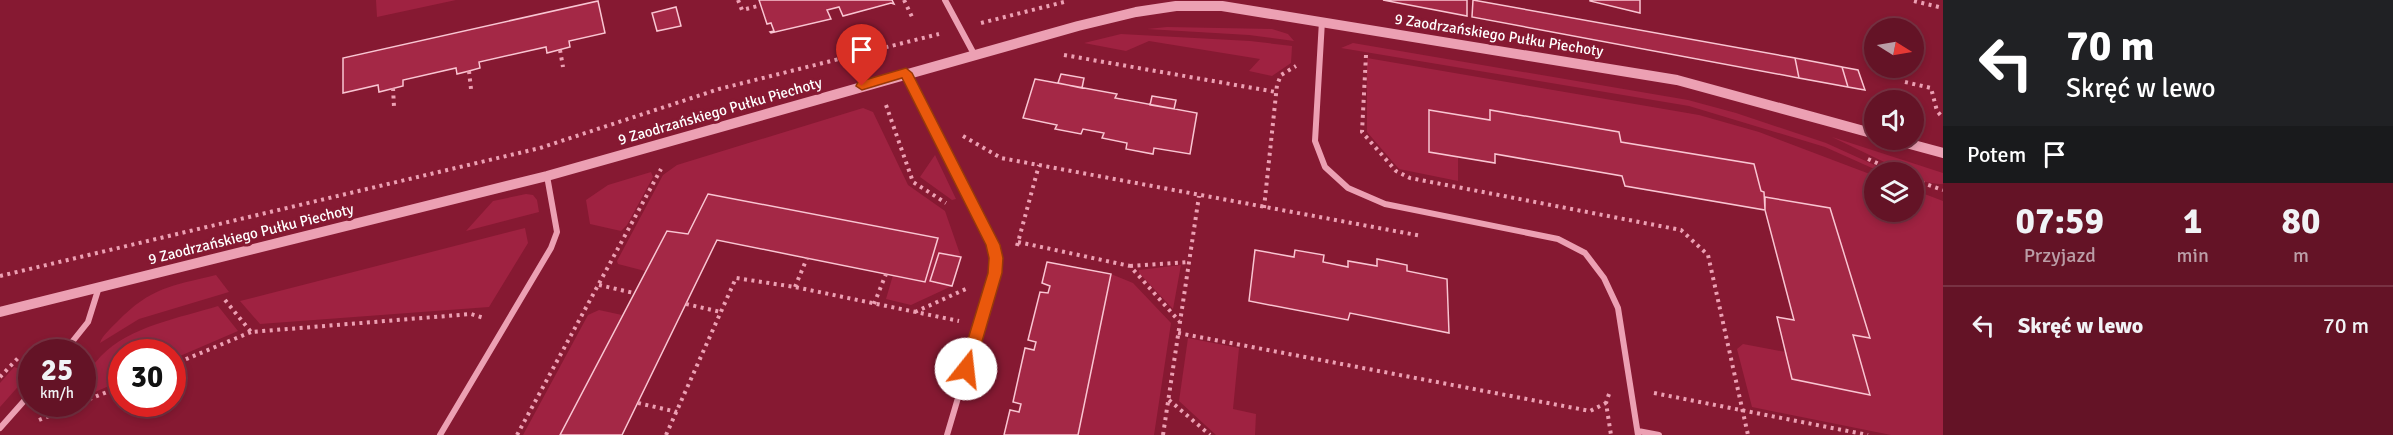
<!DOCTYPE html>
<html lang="pl">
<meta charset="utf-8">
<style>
:root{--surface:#641326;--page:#6a1c2e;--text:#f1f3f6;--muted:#bb9ea7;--line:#783243}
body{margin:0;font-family:Signika,sans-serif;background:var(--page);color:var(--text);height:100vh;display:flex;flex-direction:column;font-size:22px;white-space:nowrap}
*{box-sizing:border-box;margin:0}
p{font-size:20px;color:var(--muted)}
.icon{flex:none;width:33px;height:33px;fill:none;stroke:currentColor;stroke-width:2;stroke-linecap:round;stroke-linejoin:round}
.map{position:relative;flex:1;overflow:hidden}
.details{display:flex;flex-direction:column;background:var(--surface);width:450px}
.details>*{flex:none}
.top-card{background:#202124;color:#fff;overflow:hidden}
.needle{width:39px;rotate:101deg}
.tools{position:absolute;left:1864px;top:18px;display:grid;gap:12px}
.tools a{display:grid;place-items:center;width:60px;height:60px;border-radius:50%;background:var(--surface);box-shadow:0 3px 9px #0003,0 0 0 2px var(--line);font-size:30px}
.speed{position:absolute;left:18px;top:339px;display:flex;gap:12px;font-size:30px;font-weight:700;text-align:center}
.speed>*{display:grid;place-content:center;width:78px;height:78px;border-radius:50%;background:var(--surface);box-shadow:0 3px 9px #0003,0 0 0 2px var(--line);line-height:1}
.speed small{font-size:15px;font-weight:400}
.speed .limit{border:9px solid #d22;background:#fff;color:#111}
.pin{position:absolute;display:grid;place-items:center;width:51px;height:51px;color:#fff;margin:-62px -26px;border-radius:50% 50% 50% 0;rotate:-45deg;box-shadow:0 0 6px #0007}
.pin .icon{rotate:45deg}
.me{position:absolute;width:66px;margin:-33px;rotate:16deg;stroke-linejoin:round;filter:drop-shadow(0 0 4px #0008)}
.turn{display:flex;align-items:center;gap:21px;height:126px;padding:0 24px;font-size:27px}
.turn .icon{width:78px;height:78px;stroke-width:2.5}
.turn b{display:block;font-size:42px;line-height:51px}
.then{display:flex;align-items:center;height:57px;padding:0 24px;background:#0003;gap:12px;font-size:22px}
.eta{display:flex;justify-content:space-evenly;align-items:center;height:102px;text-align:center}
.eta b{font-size:36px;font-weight:800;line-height:42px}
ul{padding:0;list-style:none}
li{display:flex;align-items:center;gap:18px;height:78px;padding:0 24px;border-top:2px solid var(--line)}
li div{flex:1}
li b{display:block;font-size:22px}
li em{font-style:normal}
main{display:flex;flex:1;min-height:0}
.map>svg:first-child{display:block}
.green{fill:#9f2241}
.building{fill:#a42846;stroke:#f9c5d2;stroke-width:1.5}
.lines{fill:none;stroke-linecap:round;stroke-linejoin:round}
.path{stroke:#eca0b3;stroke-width:4;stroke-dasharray:3 4.5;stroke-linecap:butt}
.minor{stroke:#eca0b3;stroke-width:6}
.tertiary{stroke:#eca0b3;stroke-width:10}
.route{fill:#ea580c;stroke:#983908;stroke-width:1.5}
.labels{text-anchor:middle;stroke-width:6;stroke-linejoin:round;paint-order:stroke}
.street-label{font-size:15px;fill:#fff;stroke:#861932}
</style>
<main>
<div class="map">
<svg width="1943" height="435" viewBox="0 0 1943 435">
<rect width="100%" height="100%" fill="#861932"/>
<path class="green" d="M376 0H456L377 17Z
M1167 27 1272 29 1288 34 1294 41 1249 35 1147 29Z
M1121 34 1250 41 1292 46 1291 63 1272 76 1249 71 1260 59 1149 41 1126 51 1084 43Z
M1353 43 1688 100 1736 113 1826 143 1890 172H1881L1825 147 1689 106 1341 48Z
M1367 58 1699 115 1759 132 1875 176V212H1914V190L1943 201V435H1891L1752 407 1737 349 1743 344 1786 352 1792 379 1870 394 1853 335 1869 337 1830 208 1765 197 1764 192 1761 191 1753 164 1621 142 1619 132 1490 110V120L1458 157V181L1399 169 1367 132Z
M863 108 873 112 908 185 945 211 961 257 939 253 931 281 952 286 911 305 886 299 893 275 925 281 938 238 708 194 688 234 667 231 645 271 618 264 617 261 663 175 677 165Z
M1832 137 1943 173V184C1932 184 1924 182 1914 177V172H1905Z
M935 155 956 199 952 200 920 177Z
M651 172 653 177 627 225 621 231 590 224 586 200 608 185Z
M526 194 533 195 537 200 539 212 466 231 493 201Z
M525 228 528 243 489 307 260 324 240 301Z
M1181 265 1173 309 1139 273V270Z
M1111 274 1133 283 1171 323 1154 435H1078Z
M216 275 229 292 139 319 100 343C102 336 111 328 117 322 151 287 171 286 216 275Z
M218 306 238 331 173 359 172 352H122L121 381 83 397V378C89 371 94 363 101 356 130 326 180 318 218 306Z
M599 310 622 315 560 435H523L588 315Z
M1188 338 1239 348 1233 409 1256 414 1255 435H1216L1179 401Z
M14 367 31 372 0 407V383Z"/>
<path class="building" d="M759 0H892L894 4 891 3 843 16 839 7 827 10 831 19 771 33 770 32 774 31 771 23 767 24Z
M1383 0H1467V16Z
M1473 0 1795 58 1799 78 1472 17Z
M1590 0H1640V13L1590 1Z
M598 1 605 33 569 41 570 47 547 53 546 47 479 62 480 68 469 71 457 74 456 68 403 80V86L379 92 378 85 343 93V58Z
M676 7 681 26 657 31 652 13Z
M1795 58 1842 67 1848 87 1799 78Z
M1842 67 1858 70 1865 90 1848 87Z
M1061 74 1084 78 1082 88 1058 83Z
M1035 79 1117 94 1115 98 1197 113 1190 154 1154 148 1153 154 1126 149 1127 143 1102 138 1104 133 1083 129 1081 134 1055 129 1057 125 1023 118Z
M1152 96 1176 100 1174 109 1150 105Z
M1429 110 1490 120V110L1619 132 1621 142 1754 164 1761 191 1764 192 1765 210 1625 186 1622 176 1495 154V163L1429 152Z
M708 194 938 238 925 282 717 240 622 435H560L667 231 688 234Z
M1765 197 1830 208 1870 338 1853 335 1870 395 1792 379 1777 317 1794 320 1765 210Z
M1255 250 1294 257 1295 250 1324 255 1323 262 1348 267V261L1377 266V259L1407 265V271L1447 279 1449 333 1350 313 1348 320 1249 301Z
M939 253 961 257 952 286 930 281Z
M1047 262 1111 274 1078 435H1004L1010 410 1019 412 1021 404 1013 402 1025 348 1034 350 1036 342 1028 340 1040 292 1048 293 1050 286 1042 283Z"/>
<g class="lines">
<path class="path" d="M738 0 742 10 758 6
M904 0 913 19
M1914 1 1943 8
M981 23 1064 2
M560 50 563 67
M1064 55 1276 92
M1366 55 1362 132 1396 171 1410 178 1681 230 1708 255 1748 435
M469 71 471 89
M1905 82 1931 88 1937 111 1943 118
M393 88 394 107
M886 105 913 182 946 203
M963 136 1001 158 1422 236
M1868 159 1897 172
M1914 180 1943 190
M1264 208 1277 85 1281 75 1296 66
M1018 242 1130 266 1179 321
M1017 246 1039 165
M1130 266 1189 262
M0 276 540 148 719 89 939 34
M599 285 634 293
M795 287 807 258
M225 300 251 332 471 314 484 318
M686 304 721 312
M874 304 886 274
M915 312 968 288
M1178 333 1590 411 1606 403
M172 365 251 332
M0 377 19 357
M1654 393 1868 435
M1609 394 1606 403 1611 435
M1169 400 1210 435
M82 402 122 386
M638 403 677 412
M39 420 79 404
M517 435 661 169
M666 435 736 278 795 287 959 321
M1163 435 1199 196"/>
<path class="minor" d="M945 0 974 54
M1322 21 1315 141 1325 167 1348 188 1385 204 1558 239 1585 253 1604 278 1618 308 1638 435
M906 73 993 245 996 259 995 273 947 435
M64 352 88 322 99 287
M0 428 32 392
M1638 431 1659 435
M440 435 551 248 557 232 547 176"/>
<path class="tertiary" d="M1895 140 1943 153
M0 312 547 176 1078 26 1136 12 1176 6H1222L1677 80 1875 134"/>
</g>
<path class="route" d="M906 68 912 73 1000 245 1003 258 1002 273 974 369 972 374 966 376 961 374 959 369 988 273 989 258 986 245 902 78 862 90 856 86 858 82Z"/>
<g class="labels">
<g class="street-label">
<text transform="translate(1499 35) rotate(9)" y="5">9 Zaodrzańskiego Pułku Piechoty</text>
<text transform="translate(720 111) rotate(-16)" y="5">9 Zaodrzańskiego Pułku Piechoty</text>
<text transform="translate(251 234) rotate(-14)" y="5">9 Zaodrzańskiego Pułku Piechoty</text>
</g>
</g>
</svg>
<div class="tools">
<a><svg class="needle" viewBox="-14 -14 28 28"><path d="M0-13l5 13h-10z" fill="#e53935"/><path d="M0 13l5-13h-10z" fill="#bb9ea7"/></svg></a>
<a><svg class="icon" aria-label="sound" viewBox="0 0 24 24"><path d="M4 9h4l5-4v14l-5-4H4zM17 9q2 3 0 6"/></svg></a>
<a><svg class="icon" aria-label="layers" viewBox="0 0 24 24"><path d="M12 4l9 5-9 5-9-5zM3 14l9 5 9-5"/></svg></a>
</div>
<div class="speed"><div>25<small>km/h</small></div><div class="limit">30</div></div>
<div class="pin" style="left:862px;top:86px;background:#d93025"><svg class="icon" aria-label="arrive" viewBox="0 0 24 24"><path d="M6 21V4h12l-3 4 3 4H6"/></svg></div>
<svg class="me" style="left:966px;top:369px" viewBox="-20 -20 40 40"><circle r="19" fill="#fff"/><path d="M0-13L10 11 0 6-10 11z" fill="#ea580c"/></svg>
</div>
<section class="details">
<div class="top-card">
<div class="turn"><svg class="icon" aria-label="left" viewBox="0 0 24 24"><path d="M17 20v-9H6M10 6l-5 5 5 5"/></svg><div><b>70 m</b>Skręć w lewo</div></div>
<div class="then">Potem<svg class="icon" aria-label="arrive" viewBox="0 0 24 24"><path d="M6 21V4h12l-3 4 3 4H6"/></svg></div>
</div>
<div class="eta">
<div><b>07:59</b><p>Przyjazd</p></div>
<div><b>1</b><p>min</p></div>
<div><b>80</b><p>m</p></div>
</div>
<ul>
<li><svg class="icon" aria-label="left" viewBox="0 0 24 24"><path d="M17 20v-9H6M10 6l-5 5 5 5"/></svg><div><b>Skręć w lewo</b></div><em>70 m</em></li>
</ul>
</section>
</main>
